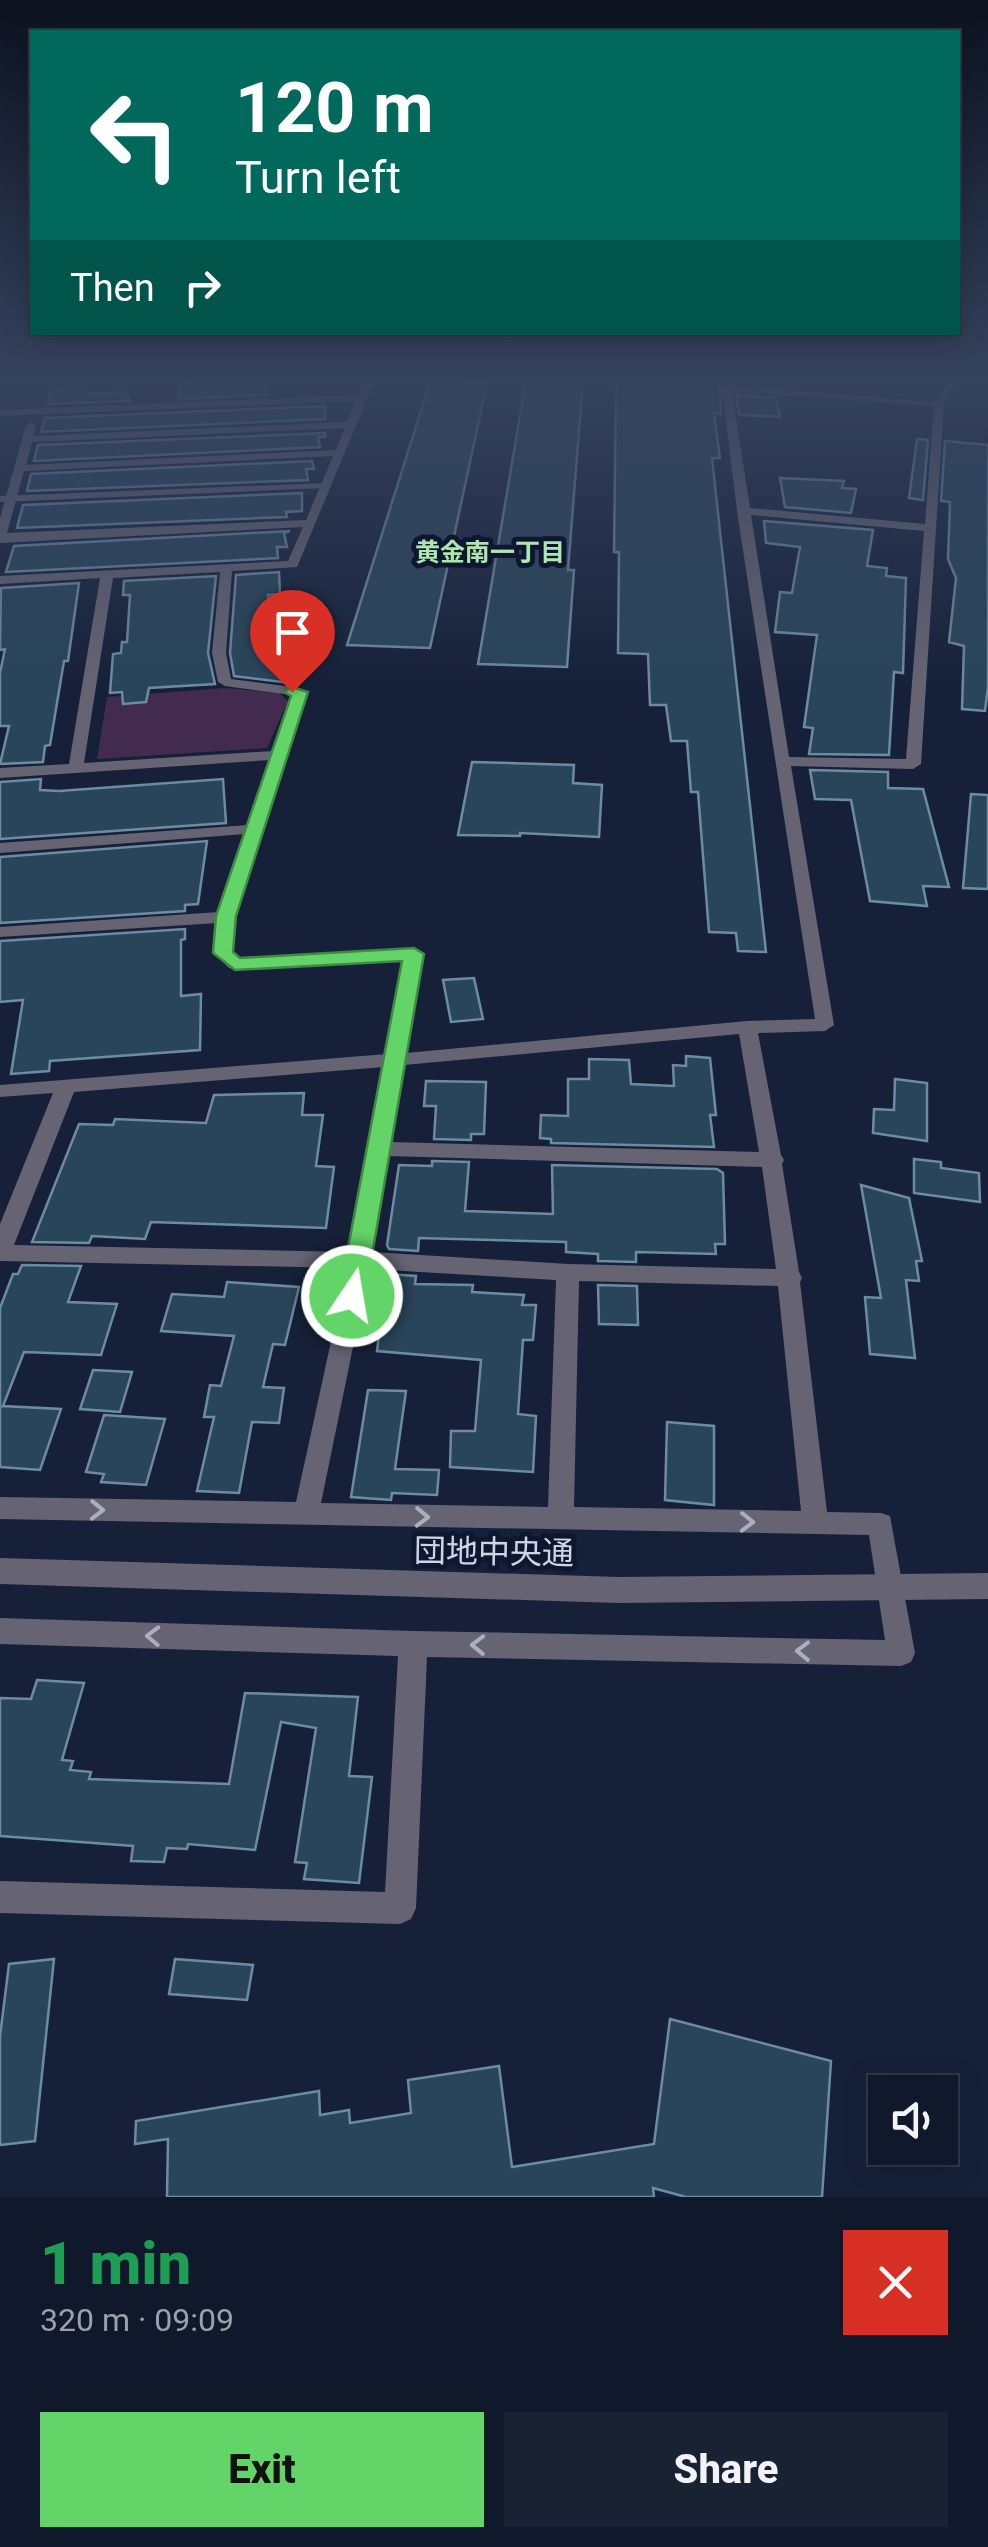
<!DOCTYPE html>
<meta charset="utf-8">
<style>
:root{--surface:#10192b;--page:#192233;--text:#f1f3f6;--muted:#9ca0a9;--line:#303847;--accent:#63d468}
body{margin:0;font-family:Roboto,"Noto Sans JP",sans-serif;background:var(--page);color:var(--text);height:100vh;display:flex;flex-direction:column;font-size:38px;white-space:nowrap}
*{box-sizing:border-box;margin:0}
p{font-size:32px;color:var(--muted)}
.icon{flex:none;width:55px;height:55px;fill:none;stroke:currentColor;stroke-width:2;stroke-linecap:round;stroke-linejoin:round}
.map{position:relative;height:2197px;overflow:hidden}
.side{display:flex;flex-direction:column;background:var(--surface);flex:1}
.side>*{flex:none}
.hud{position:absolute;left:30px;top:30px;width:930px;height:305px;border-radius:0px;box-shadow:0 5px 25px #0003,0 0 0 2px var(--line);background:#00695c;color:#fff;overflow:hidden}
.buttons{position:absolute;left:868px;top:2075px;display:grid;gap:20px}
.buttons a{display:grid;place-items:center;width:90px;height:90px;border-radius:0px;background:var(--surface);box-shadow:0 5px 25px #0003,0 0 0 2px var(--line);font-size:50px}
.pin{position:absolute;display:grid;place-items:center;width:85px;height:85px;color:#fff;margin:-102px -42px;border-radius:50% 50% 50% 0;rotate:-45deg;box-shadow:0 0 10px #0007}
.pin .icon{rotate:45deg}
.me{position:absolute;width:110px;margin:-55px;rotate:12deg;stroke-linejoin:round;filter:drop-shadow(0 0 8px #0008)}
.turn{display:flex;align-items:center;gap:35px;height:210px;padding:0 40px;font-size:45px}
.turn .icon{width:130px;height:130px;stroke-width:2.5}
.turn b{display:block;font-size:70px;line-height:85px}
.then{display:flex;align-items:center;height:95px;padding:0 40px;background:#0003;gap:20px;font-size:38px}
.round{display:grid;place-items:center;flex:none;width:105px;height:105px;border-radius:0px;background:var(--page)}
.overview{display:flex;align-items:center;justify-content:space-between;height:170px;padding:0 40px}
h1{font-size:60px;font-weight:800;line-height:75px;color:#1e9e55}
.action{display:flex;gap:20px;margin-top:auto;padding:20px 40px}
.action a{flex:1;height:115px;border-radius:0px;background:var(--accent);color:#111;font-size:40px;font-weight:800;line-height:115px;text-align:center}
.action a+a{background:var(--page);color:var(--text)}
.map>svg:first-child{display:block}
.green{fill:#432a4f}
.building{fill:#294559;stroke:#6d8ba3;stroke-width:2.5}
.lines{fill:none;stroke-linecap:round;stroke-linejoin:round}
.minor{fill:#666472;fill-rule:evenodd}
.tertiary{fill:#666472;fill-rule:evenodd}
.tertiary-bridge{stroke:#666472;stroke-width:26}
.oneway{stroke:#aaaebd}
.route{fill:#63d468;stroke:#408a44;stroke-width:2.5}
.labels{text-anchor:middle;stroke-width:10;stroke-linejoin:round;paint-order:stroke}
.far-neighbourhood-label{font-size:25px;font-weight:bold;fill:#ade7ad;stroke:#0e172f}
.near-street-label{font-size:32px;fill:#ced6e6;stroke:#0e172f}
</style>
<div class="map">
<svg width="988" height="2197" viewBox="0 0 988 2197">
<rect width="100%" height="100%" fill="#162139"/>
<path class="green" d="M225 688 279 693 288 701 267 748 97 759 107 697Z"/>
<path class="building" d="M526 380H583L568 570H574L567 667 478 664Z
M616 380H772L773 385 727 381 720 385 721 414 714 413 720 458H712L766 952 738 951 736 933 709 932 698 792H691L687 741H671L666 705H650L648 654 618 653 619 552H614Z
M233 381V387H265L267 395 179 399 180 383Z
M430 382 487 383 430 648 347 645Z
M86 388 84 394 126 392 130 401 48 404 52 390Z
M736 395 776 398 780 417 739 415Z
M325 406V419L41 432 45 418Z
M325 433V437H318L320 447 34 461 38 445Z
M917 439 928 440 923 500 909 498Z
M945 441 988 445V687L985 711 962 709 964 646 949 642 956 578 948 559 950 502 941 501Z
M312 461 314 469H306L308 480 27 491 31 474Z
M780 478 844 481 842 488 856 489 851 513 785 507Z
M302 493V511L286 512 287 517 17 528 23 505Z
M764 521 873 530 867 566 887 568 886 576 906 578 903 673 894 672 889 755 809 754 813 728 804 727 817 635 775 632 780 592 792 593 800 547 766 543Z
M290 531 284 533 287 547H277L278 558 6 572 14 546Z
M279 572 280 594 268 595 272 645 315 649 290 683 234 676 230 653 236 575Z
M216 576 208 653 215 684 149 688 146 702 123 704 122 692 110 693 113 654 121 653 122 642H127L130 595H123L124 581Z
M79 583 68 661H64L50 745 45 746 43 762 0 764 9 726H0V673L5 649 0 650 1 588Z
M472 762 574 765 573 783 602 785 599 837 520 833V836L458 835Z
M810 770 888 772V788L923 789 949 887 923 886 927 906 870 901 851 800 815 799Z
M41 779 40 790 59 791 223 779 226 823 0 839V782Z
M971 794 988 795V889L963 888Z
M207 841 198 904 185 905V911L0 923V857Z
M185 929V939L181 940V996L201 994 200 1050 50 1061 49 1071 11 1074 23 1000 0 1002V941Z
M474 978 483 1019 451 1022 443 980Z
M686 1056 710 1058 716 1115H710L714 1147 551 1143V1139L540 1138 541 1115 568 1116V1079H589V1059L629 1060 631 1084 674 1086 673 1065 686 1066Z
M895 1079 927 1083V1141L873 1133 874 1109 894 1110Z
M426 1081 486 1082 484 1134H471V1140L434 1139 436 1106H424Z
M304 1093 302 1115H323L316 1166 334 1167 326 1228 151 1222 145 1239 92 1236 89 1243 32 1242 79 1124 113 1125 115 1119 206 1123 214 1095Z
M914 1159 941 1162V1168L979 1173 980 1202 914 1193Z
M432 1161 469 1162 465 1211 553 1214 552 1165 717 1169 723 1173 725 1244H715L716 1254 636 1252V1262L598 1261V1254L566 1252V1242L419 1238 418 1251 389 1249 387 1245 399 1165 432 1166Z
M861 1185 909 1198 922 1261H916L919 1281 906 1280 915 1358 870 1354 865 1297 881 1298Z
M22 1265 81 1266 68 1302 117 1304 101 1355 24 1352 3 1406 61 1409 40 1470 0 1467V1308L13 1274H18Z
M386 1274 416 1276 415 1284 473 1285 472 1292 524 1295 522 1305H536L533 1340H523L518 1414 536 1416 533 1472 450 1467 451 1431H475L481 1360 377 1351Z
M227 1282 299 1287 285 1345 273 1344 263 1387 284 1388 279 1423 252 1422 239 1493 197 1491 214 1417H204L210 1385 221 1386 234 1336 161 1331 172 1294 224 1297Z
M598 1285 637 1286 638 1325 599 1324Z
M93 1370 132 1372 120 1412 80 1409Z
M368 1390 406 1391 395 1469 439 1470 437 1495 392 1493 391 1500 351 1497Z
M104 1415 165 1419 146 1485 101 1482 104 1474 86 1472Z
M667 1422 714 1426V1505L665 1500Z
M37 1680 84 1683 62 1760 73 1761 70 1770 91 1772 89 1779 229 1784 245 1693 358 1697 349 1776 372 1777 359 1883 304 1879 307 1863 295 1862 316 1728 281 1722 255 1850 188 1844 187 1849 167 1848 164 1862 131 1861 133 1846 0 1836V1698L31 1699Z
M54 1959 35 2141 0 2145V2036L9 1964Z
M175 1959 253 1965 247 2000 169 1994Z
M670 2019 831 2061 822 2197H686L653 2188 654 2197H167L168 2139 135 2144 136 2121 319 2091 320 2115 349 2110 350 2123 411 2113 408 2080 499 2066 512 2167 654 2144Z"/>
<g class="lines">
<path class="minor" d="M365 380H375L297 567 232 571 226 653 231 679 300 688 307 692 235 917 232 952 239 958 420 950 423 954 406 1053 747 1021 815 1019 737 511 722 388 727 385 944 403 921 764 913 769 791 766 834 1025 825 1031 758 1033 781 1155 784 1160 782 1164 799 1272 802 1278 800 1282 827 1512 881 1513 890 1516 915 1653 911 1662 901 1666 427 1657 416 1908 411 1919 400 1924 0 1913V1881L385 1892 398 1656 0 1644V1618L413 1631 885 1640 869 1535 0 1519V1497L296 1502 347 1268 0 1261V1224L53 1093 0 1097V1085L387 1054 404 960 235 969 229 968 214 953 217 923 0 937V927L219 912 245 834 0 853V843L248 825 270 760 0 778V768L69 764 100 578 0 584V576L288 561 303 527 0 543V518L26 425 31 422 36 425 33 436 347 422 356 401 0 416V410L359 395ZM732 391 934 406 925 524 750 508ZM345 428 336 450 26 465 32 442ZM333 456 306 520 7 533 24 471ZM751 515 924 531 906 759 789 757ZM220 572 212 653 218 682 225 686 292 695 273 751 84 763 113 578ZM739 1034 759 1152 391 1142 404 1065ZM384 1067 350 1252 14 1245 74 1092ZM389 1156 762 1167 776 1269 568 1264 372 1252ZM369 1269 556 1280 548 1507 321 1503ZM579 1281 778 1286 801 1511 574 1507Z"/>
<path class="tertiary" d="M955 380H968L952 389 942 405H936L945 385Z
M328 483 329 485 324 488 0 502V496Z"/>
<path class="tertiary-bridge" d="M0 1571 618 1590 988 1586"/>
</g>
<defs><path id="oneway-chevron" d="M-2-3.5L2.5 0L-2 3.5" fill="none" stroke-width="1.6" stroke-linecap="round" stroke-linejoin="round" transform="scale(2.5)"/></defs>
<g class="oneway">
<use href="#oneway-chevron" transform="translate(97 1510) rotate(1)"/>
<use href="#oneway-chevron" transform="translate(422 1517) rotate(1)"/>
<use href="#oneway-chevron" transform="translate(747 1522) rotate(1)"/>
<use href="#oneway-chevron" transform="translate(153 1636) rotate(-178)"/>
<use href="#oneway-chevron" transform="translate(478 1645) rotate(-179)"/>
<use href="#oneway-chevron" transform="translate(803 1651) rotate(-179)"/>
</g>
<linearGradient id="sky" x2="0" y2="1"><stop stop-color="#0c121f"/><stop offset="0.55" stop-color="#36435f"/><stop offset="1" stop-color="#36435f" stop-opacity="0"/></linearGradient>
<rect width="988" height="688" fill="url(#sky)"/>
<path class="route" d="M292 687 308 692 236 916 233 952 240 958 414 948 424 954 365 1296 361 1303H343L339 1296 402 961 235 970 213 953 216 916 291 696 284 692Z"/>
<g class="labels">
<g class="far-neighbourhood-label">
<text x="490" y="561">黄金南一丁目</text>
</g>
<g class="near-street-label">
<text transform="translate(494 1552) rotate(1)" y="11">団地中央通</text>
</g>
</g>
</svg>
<div class="buttons">
<a><svg class="icon" aria-label="sound" viewBox="0 0 24 24"><path d="M4 9h4l5-4v14l-5-4H4zM17 9q2 3 0 6"/></svg></a>
</div>
<div class="pin" style="left:292px;top:692px;background:#d93025"><svg class="icon" aria-label="arrive" viewBox="0 0 24 24"><path d="M6 21V4h12l-3 4 3 4H6"/></svg></div>
<svg class="me" style="left:352px;top:1296px" viewBox="-20 -20 40 40"><circle r="17" fill="#63d468" stroke="#fff" stroke-width="3"/><path d="M0-11L8 9 0 5-8 9z" fill="#fff"/></svg>
<div class="hud">
<div class="turn"><svg class="icon" aria-label="left" viewBox="0 0 24 24"><path d="M17 20v-9H6M10 6l-5 5 5 5"/></svg><div><b>120 m</b>Turn left</div></div>
<div class="then">Then<svg class="icon" aria-label="right" viewBox="0 0 24 24"><path d="M7 20v-9h11M14 6l5 5-5 5"/></svg></div>
</div>
</div>
<section class="side">
<div class="overview"><div><h1>1 min</h1><p>320 m · 09:09</p></div><a class="round" style="background:#d93025;color:#fff"><svg class="icon" aria-label="close" viewBox="0 0 24 24"><path d="M6 6l12 12M18 6L6 18"/></svg></a></div>
<div class="action"><a>Exit</a><a>Share</a></div>
</section>
